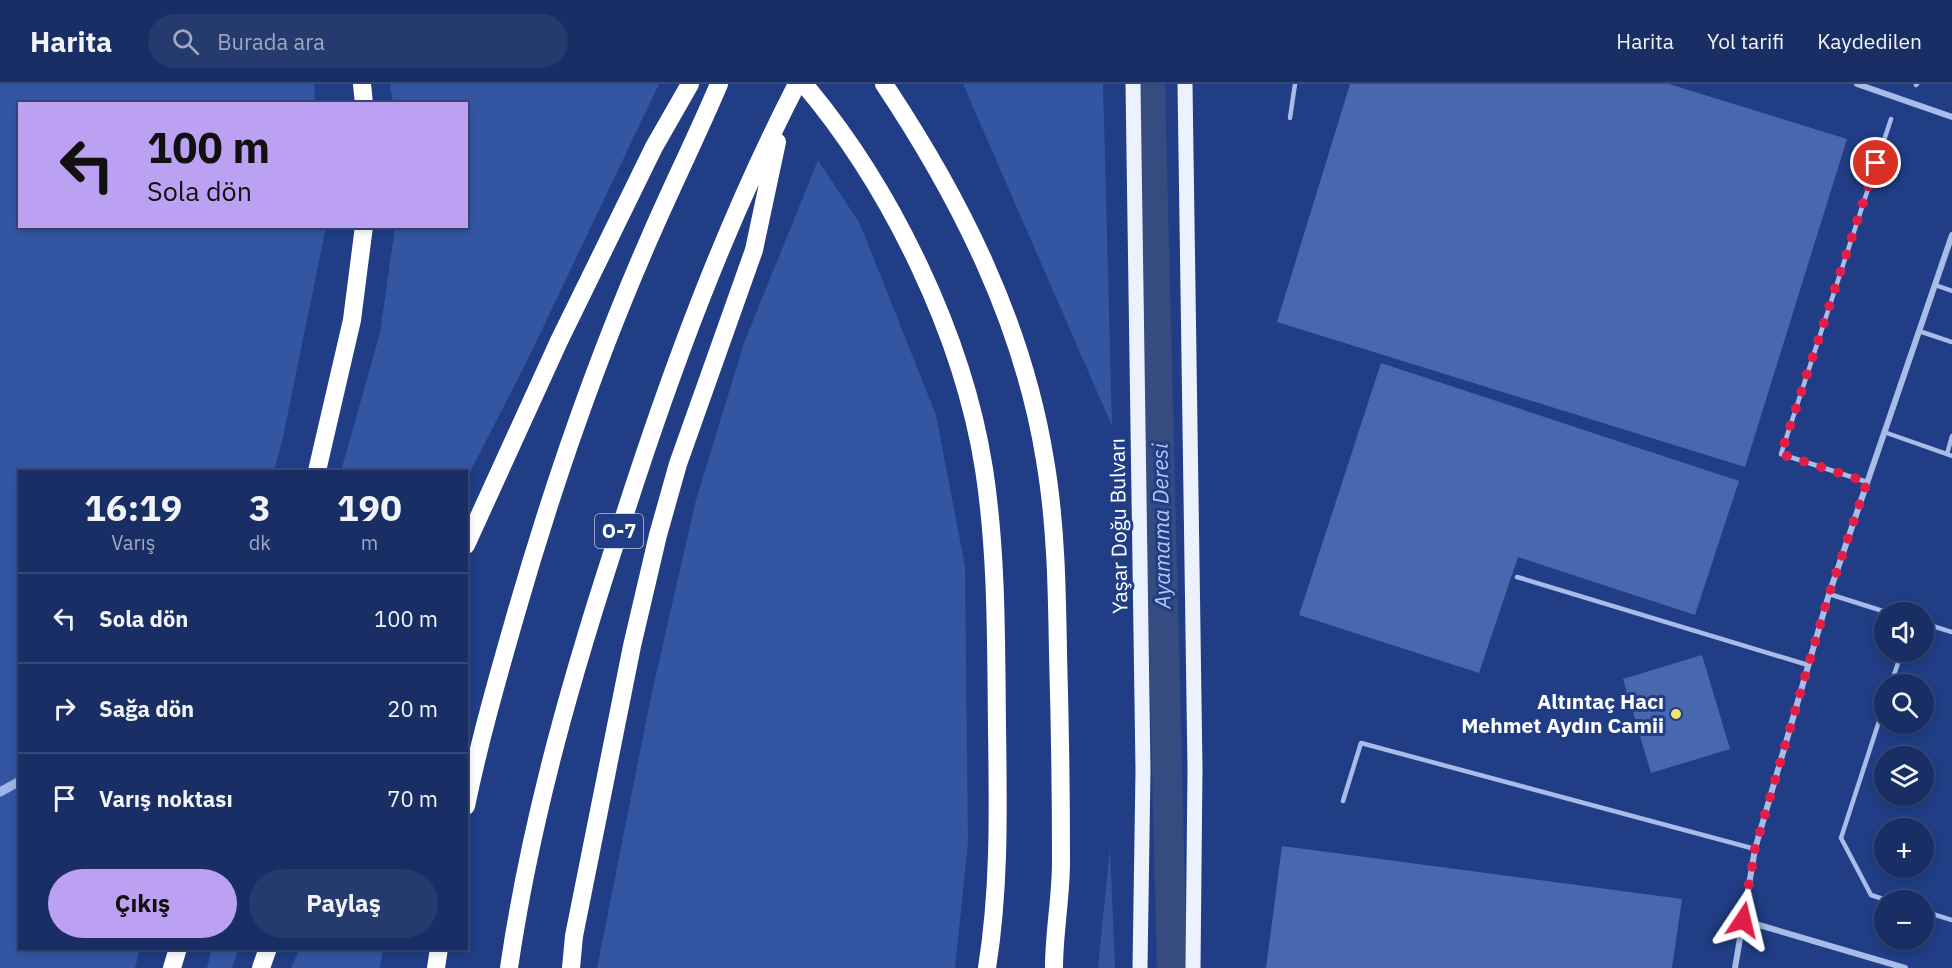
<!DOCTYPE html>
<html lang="tr">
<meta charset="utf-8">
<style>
:root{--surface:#182e64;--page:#253a6d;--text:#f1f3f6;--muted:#9fa8bf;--line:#364a78;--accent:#bca0f2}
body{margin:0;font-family:"IBM Plex Sans",sans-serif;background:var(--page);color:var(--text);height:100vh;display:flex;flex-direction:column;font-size:22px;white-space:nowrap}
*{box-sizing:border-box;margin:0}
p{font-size:20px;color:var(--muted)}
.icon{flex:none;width:33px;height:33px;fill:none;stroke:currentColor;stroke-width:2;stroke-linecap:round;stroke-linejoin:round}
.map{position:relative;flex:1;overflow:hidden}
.sheet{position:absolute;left:18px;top:386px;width:450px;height:480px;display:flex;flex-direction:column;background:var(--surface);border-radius:0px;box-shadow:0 3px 9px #0003,0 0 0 2px var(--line)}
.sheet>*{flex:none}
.guide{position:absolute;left:18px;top:18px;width:450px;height:126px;border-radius:0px;box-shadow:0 3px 9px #0003,0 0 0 2px var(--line);background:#bca0f2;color:#111;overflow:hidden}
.controls{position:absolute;left:1874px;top:518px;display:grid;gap:12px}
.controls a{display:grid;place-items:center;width:60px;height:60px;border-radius:50%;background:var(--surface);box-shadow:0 3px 9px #0003,0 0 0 2px var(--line);font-size:30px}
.pin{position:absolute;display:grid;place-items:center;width:51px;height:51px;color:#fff;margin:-26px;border:3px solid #fff;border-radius:50%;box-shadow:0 2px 6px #0007}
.me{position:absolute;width:66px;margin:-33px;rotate:10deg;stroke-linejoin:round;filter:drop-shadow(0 0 4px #0008)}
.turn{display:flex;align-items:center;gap:21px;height:126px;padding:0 30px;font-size:27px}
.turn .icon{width:78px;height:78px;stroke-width:2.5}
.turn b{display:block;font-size:42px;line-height:51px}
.eta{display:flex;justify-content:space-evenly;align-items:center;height:102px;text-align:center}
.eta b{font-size:36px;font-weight:700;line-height:42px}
.action{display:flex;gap:12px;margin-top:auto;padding:12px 30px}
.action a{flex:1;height:69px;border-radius:36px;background:var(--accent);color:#111;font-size:24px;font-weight:700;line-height:69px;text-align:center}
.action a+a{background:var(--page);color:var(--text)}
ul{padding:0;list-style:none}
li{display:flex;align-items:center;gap:18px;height:90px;padding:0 30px;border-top:2px solid var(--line)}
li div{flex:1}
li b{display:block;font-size:22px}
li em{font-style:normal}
header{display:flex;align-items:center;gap:36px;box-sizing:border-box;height:84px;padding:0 30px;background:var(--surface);border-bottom:2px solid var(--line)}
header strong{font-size:28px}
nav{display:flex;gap:33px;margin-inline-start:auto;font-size:21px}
.search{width:420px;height:54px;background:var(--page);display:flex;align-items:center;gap:15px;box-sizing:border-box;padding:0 21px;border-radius:33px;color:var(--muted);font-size:22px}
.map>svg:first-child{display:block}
.green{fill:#3455a2}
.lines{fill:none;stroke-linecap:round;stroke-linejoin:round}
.stream{stroke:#9db5eb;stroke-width:9}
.canal{stroke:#364b80;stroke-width:30}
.building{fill:#4967ae}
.lane{stroke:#a9bce9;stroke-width:4.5}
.street{stroke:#a9bce9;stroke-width:6}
.primary{stroke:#ecf1fe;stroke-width:15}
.highway{stroke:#fff;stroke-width:18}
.route{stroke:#e11d48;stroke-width:10;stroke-dasharray:0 18}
.poi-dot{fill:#f7e36a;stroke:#203d85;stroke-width:2}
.labels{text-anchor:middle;stroke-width:6;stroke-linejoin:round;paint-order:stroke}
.shield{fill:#203d85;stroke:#bcc5da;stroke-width:1.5}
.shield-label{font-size:20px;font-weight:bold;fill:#fff}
.street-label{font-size:21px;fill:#fff;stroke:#203d85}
.poi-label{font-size:21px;font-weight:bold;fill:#fff;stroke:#203d85;text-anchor:end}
.water-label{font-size:22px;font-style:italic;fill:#b5c7f1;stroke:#203d85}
</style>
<header>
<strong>Harita</strong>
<div class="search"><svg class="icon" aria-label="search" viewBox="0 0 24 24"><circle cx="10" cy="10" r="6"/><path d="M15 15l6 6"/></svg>Burada ara</div>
<nav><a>Harita</a><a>Yol tarifi</a><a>Kaydedilen</a></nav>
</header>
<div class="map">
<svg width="1952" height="884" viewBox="0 0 1952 884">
<rect width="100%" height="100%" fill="#203d85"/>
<path class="green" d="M0 0H314L315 19 20 20V142L326 143 283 353 274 387H20V864H140L135 884H0Z
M390 0H659L528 275 467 394 466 387H341L380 249 395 143 466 142V20L393 19Z
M963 0H1103L1112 342Z
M818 76 860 140 936 331 965 482 968 759 955 884H597L652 608 696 416 744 259Z
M1110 764 1115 884H1098Z
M212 864H239L232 884H207Z
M300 864H383L380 884H291Z"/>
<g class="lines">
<path class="stream" d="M0 708 20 697"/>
<path class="canal" d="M1150 0 1172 884"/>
</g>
<path class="building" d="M1350 0H1669L1847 55 1745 383 1277 238Z
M1381 279 1739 397 1695 531 1518 473 1479 589 1299 531Z
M1702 571 1730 665 1651 689 1623 595Z
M1282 762 1682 815 1672 884H1266Z"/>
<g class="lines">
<path class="lane" d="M1916 1 1917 0
M1290 34 1295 0
M1935 201 1952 207
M1919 247 1952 258
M1884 348 1952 372
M1947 370 1952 352
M1867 398 1781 370 1891 35
M1517 493 1808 581
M1829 510 1886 528
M1923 539 1952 548
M1891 600 1902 567
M1884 622 1841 754 1871 811 1886 816
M1343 717 1361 659 1755 765
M1923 827 1952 836"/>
<path class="street" d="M1857 0 1952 33
M1742 836 1905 884
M1735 884 1755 765 1829 510 1952 151"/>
<path class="primary" d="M1133 0 1143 686 1140 884
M1185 0 1195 685 1193 884"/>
<path class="highway" d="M362 0 364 20
M804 0C891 103 963 251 984 385 997 469 996 557 997 642 998 723 1000 803 987 884
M884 0C960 114 1023 239 1045 376 1056 440 1057 505 1058 570 1060 639 1061 709 1061 778 1061 814 1054 848 1054 884
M317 387 352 236 364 142
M466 461 559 257 654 63 690 0
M466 722C479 659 497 596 515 533 552 404 596 276 650 153 672 102 697 52 719 0
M172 884 178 864
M261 884 268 864
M436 884 439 864
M509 884C531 733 574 584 622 439 670 289 725 140 797 0
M571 884 574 852 632 562 658 451 678 380 754 166 777 58"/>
</g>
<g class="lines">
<path class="route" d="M1743 836 1755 765 1829 510 1867 398 1781 370 1876 79"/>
</g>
<circle class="poi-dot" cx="1676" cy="630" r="6"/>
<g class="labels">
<rect class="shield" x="595" y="430" width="48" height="34" rx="4.5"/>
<g class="shield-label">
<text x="619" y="454">O-7</text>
</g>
<g class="street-label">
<text transform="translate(1119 442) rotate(-91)" y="7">Yaşar Doğu Bulvarı</text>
</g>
<g class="poi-label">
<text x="1664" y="625">Altıntaç Hacı<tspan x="1664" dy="24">Mehmet Aydın Camii</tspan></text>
</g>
<g class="water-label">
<text transform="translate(1161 442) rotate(-91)" y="8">Ayamama Deresi</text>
</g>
</g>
</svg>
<div class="controls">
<a><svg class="icon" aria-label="sound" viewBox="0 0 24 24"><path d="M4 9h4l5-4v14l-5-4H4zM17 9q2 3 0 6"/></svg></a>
<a><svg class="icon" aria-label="search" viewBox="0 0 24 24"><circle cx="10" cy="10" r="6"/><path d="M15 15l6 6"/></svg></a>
<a><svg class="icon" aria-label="layers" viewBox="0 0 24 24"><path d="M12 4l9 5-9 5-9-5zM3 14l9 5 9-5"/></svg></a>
<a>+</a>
<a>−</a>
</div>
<div class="pin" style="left:1876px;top:79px;background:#d93025"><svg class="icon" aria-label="arrive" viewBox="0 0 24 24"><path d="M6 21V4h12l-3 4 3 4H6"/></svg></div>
<svg class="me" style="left:1743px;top:836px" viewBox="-20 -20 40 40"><path d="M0-17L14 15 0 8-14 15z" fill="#e11d48" stroke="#fff" stroke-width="4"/></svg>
<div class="guide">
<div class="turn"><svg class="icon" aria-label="left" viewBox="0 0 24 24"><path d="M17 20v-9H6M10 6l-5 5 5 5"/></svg><div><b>100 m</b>Sola dön</div></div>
</div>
<section class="sheet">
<div class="eta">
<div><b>16:19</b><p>Varış</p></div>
<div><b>3</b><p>dk</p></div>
<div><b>190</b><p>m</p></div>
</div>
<ul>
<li><svg class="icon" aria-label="left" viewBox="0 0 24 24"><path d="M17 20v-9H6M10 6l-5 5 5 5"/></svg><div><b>Sola dön</b></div><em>100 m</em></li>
<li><svg class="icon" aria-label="right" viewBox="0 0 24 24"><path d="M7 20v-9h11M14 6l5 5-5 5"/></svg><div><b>Sağa dön</b></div><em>20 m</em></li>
<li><svg class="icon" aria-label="arrive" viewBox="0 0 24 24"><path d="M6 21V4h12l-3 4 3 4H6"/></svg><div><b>Varış noktası</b></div><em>70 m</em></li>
</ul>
<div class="action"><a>Çıkış</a><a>Paylaş</a></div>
</section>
</div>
